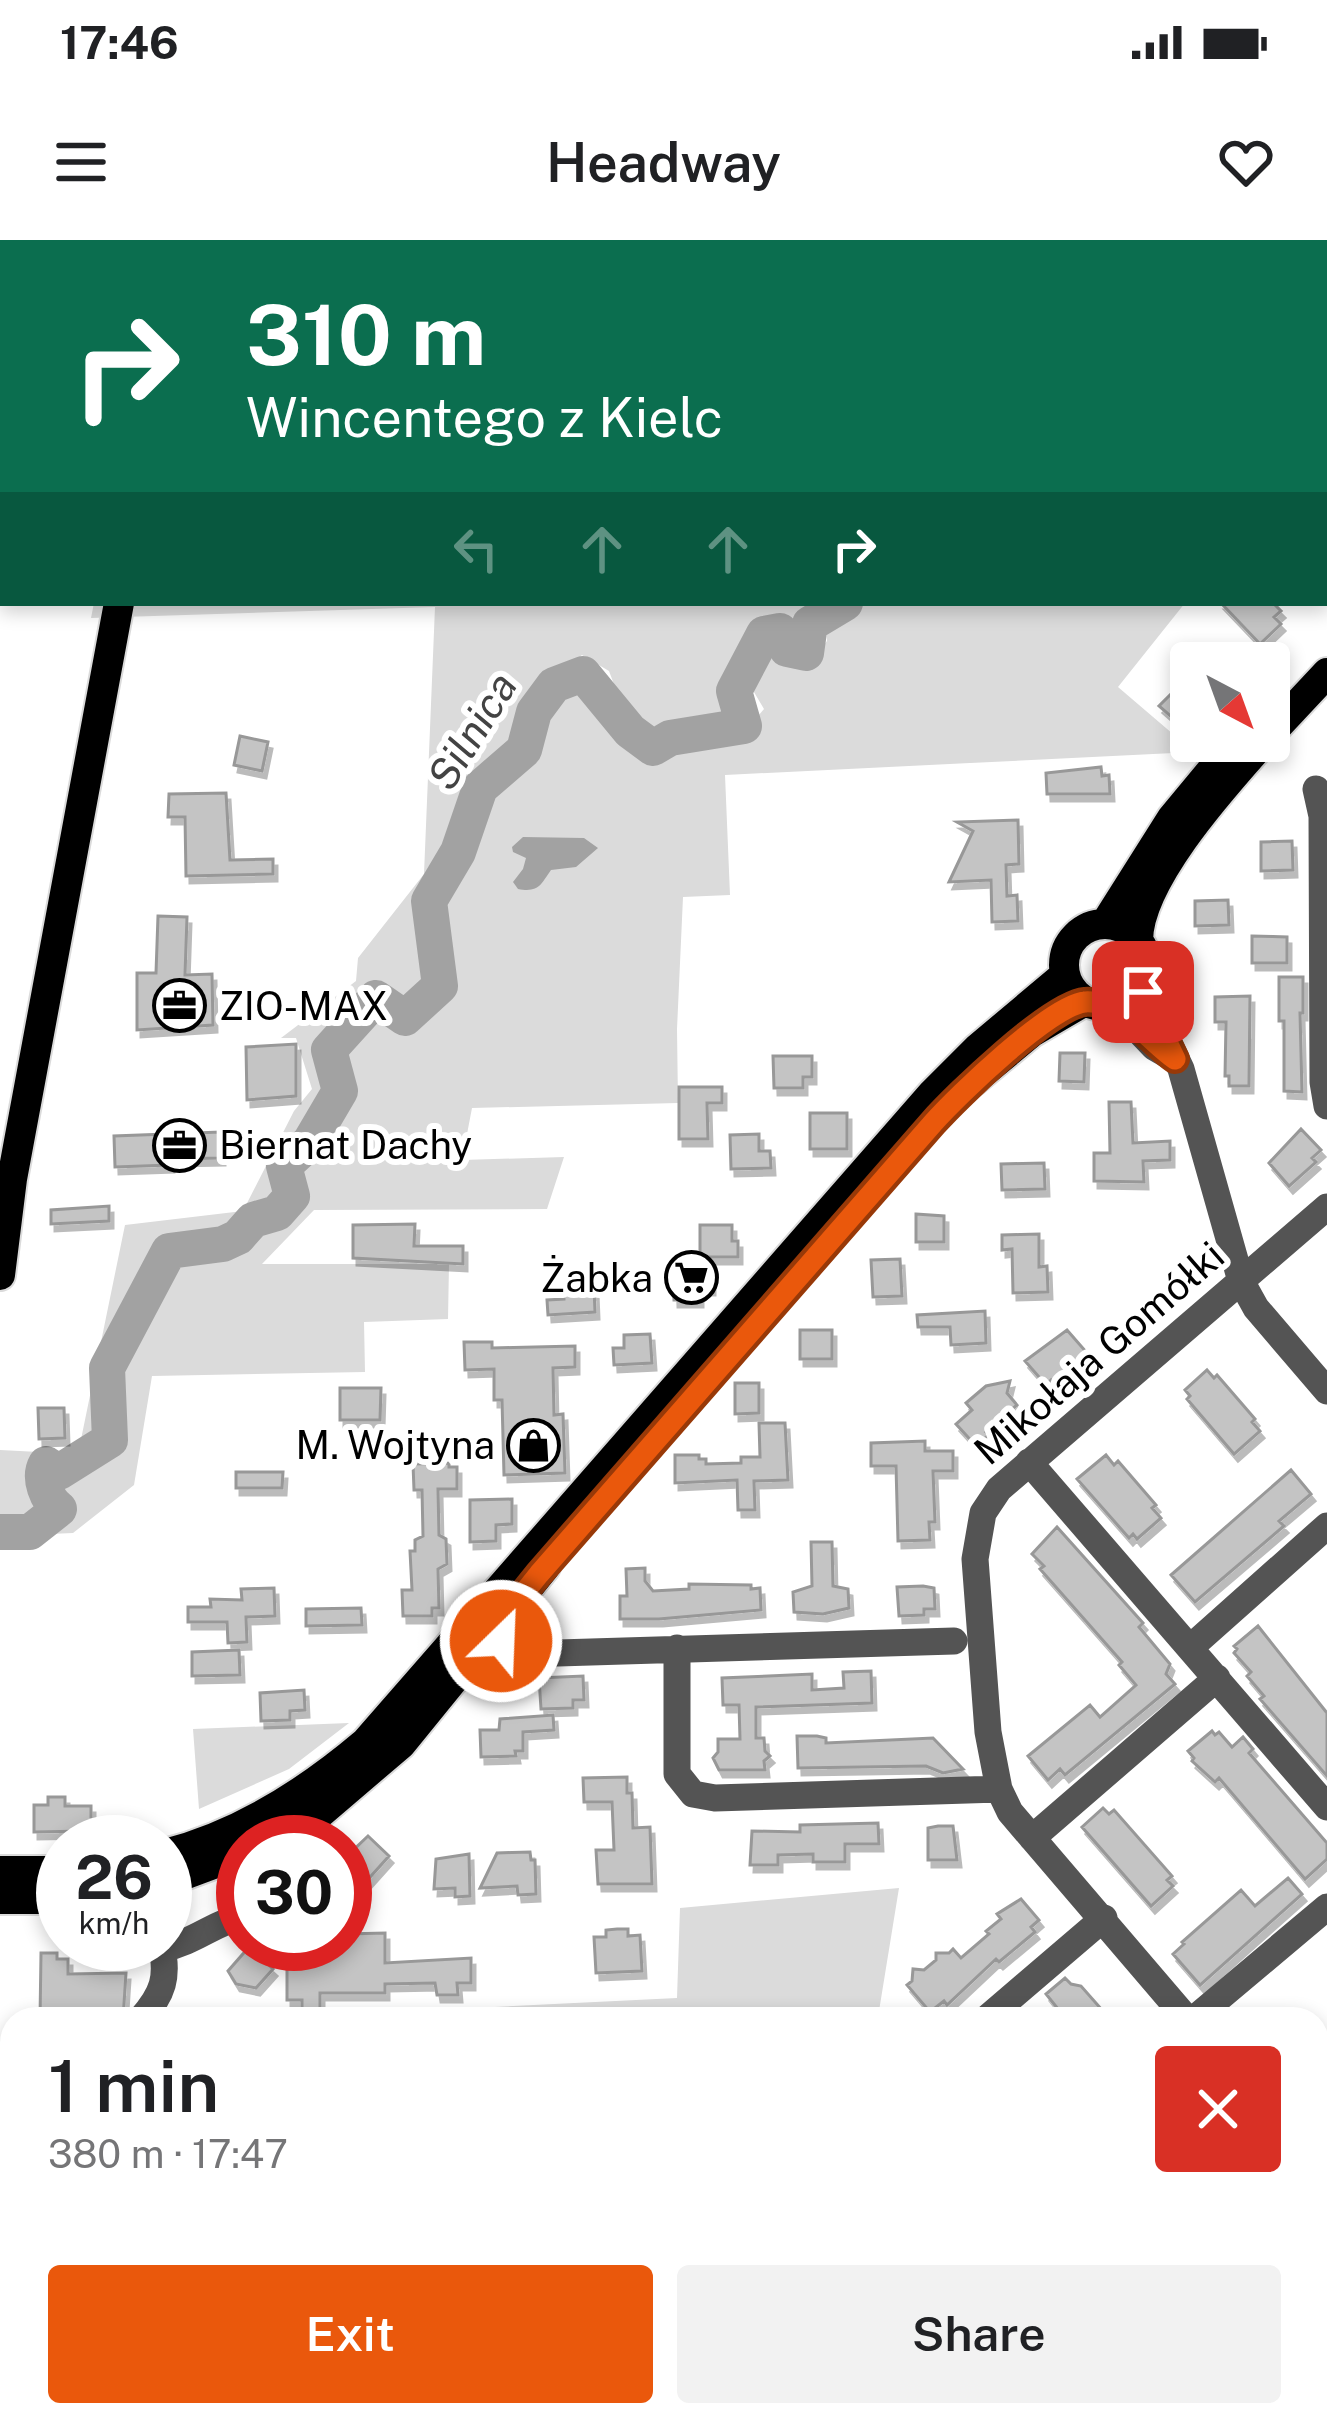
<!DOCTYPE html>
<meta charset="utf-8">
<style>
:root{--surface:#fff;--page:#f2f2f2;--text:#202124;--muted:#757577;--accent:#ea580c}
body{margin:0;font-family:"Public Sans",sans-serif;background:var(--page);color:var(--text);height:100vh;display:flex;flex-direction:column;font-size:45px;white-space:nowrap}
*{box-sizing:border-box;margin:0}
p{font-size:39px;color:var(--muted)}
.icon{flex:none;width:66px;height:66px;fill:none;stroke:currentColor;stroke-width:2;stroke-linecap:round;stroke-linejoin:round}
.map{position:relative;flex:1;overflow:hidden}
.details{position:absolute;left:0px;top:1767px;width:1329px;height:420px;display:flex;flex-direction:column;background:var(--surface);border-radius:36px 36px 0 0;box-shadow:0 6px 18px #0003}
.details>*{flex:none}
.hud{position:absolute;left:0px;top:0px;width:1329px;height:366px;box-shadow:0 6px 18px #0003;background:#0b6e4f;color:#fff;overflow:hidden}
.needle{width:78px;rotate:139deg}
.tools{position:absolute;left:1170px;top:402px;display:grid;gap:24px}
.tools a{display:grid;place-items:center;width:120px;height:120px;border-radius:12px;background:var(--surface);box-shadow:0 6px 18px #0003;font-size:60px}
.speed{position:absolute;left:36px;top:1575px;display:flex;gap:24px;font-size:60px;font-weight:700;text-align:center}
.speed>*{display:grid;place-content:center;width:156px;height:156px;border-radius:50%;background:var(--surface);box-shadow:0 6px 18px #0003;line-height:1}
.speed small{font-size:30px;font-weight:400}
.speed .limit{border:18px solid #d22;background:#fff;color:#111}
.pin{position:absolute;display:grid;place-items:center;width:102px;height:102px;color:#fff;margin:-51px;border-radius:24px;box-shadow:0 6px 18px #0006}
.me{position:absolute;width:132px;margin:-66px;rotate:24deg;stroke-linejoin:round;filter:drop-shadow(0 0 9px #0008)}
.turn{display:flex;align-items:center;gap:42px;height:252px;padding:0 48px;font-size:54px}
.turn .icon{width:156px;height:156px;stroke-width:2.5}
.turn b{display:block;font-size:84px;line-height:102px}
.lanes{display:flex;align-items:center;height:114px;padding:0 48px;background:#0003;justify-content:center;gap:60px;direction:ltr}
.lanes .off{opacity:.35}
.round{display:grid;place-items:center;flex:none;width:126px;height:126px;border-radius:12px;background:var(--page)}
.headline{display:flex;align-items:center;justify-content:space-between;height:204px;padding:0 48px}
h1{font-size:72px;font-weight:600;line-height:90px}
.action{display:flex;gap:24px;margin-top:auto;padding:24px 48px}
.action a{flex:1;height:138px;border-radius:12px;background:var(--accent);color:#fff;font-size:48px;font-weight:600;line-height:138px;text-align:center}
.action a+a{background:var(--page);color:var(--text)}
.status{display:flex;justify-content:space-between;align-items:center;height:84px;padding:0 60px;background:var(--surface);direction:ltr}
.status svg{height:33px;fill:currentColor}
header{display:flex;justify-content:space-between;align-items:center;height:156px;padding:0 48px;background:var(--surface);font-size:54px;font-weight:600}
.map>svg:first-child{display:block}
.green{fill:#dbdbdb}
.water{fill:#a2a2a2}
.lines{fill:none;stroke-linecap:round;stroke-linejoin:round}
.river{stroke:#a2a2a2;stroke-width:36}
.building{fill:#c4c4c4;stroke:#989898;stroke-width:3;filter:url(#shadow)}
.major-casing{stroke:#dbdbdb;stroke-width:34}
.minor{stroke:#545454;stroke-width:27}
.major{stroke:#000;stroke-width:30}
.route-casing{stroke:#983908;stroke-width:30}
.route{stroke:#ea580c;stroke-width:21}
.labels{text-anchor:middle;stroke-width:12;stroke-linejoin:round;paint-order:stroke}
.poi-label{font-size:39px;fill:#000;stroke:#fff;text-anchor:start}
.street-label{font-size:39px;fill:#000;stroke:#fff}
.water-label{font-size:42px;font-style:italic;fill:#434343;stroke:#fff}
</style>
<div class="status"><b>17:46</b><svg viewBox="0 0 49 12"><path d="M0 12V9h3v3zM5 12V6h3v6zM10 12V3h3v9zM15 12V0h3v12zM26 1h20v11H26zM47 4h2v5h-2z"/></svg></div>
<header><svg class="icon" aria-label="menu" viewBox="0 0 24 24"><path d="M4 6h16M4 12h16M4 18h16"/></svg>Headway<svg class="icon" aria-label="heart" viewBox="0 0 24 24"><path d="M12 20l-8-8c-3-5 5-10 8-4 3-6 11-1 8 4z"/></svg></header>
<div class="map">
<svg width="1327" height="2187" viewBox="0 0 1327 2187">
<defs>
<filter id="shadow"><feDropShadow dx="4" dy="7" stdDeviation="0" flood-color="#0004"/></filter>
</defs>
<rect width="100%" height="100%" fill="#fff"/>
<path class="green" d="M594 0H1230L594 3Z
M94 363H818L804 379 809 396 801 408 786 386 762 389 748 423 729 450 744 467 736 484 654 496 624 471 609 431 582 415C545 442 525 451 523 501L477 543C504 542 523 524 540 506V474L555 457 584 438 592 442 613 483 651 511C692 505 737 504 764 469L748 442 762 425 772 401 790 419 811 420 827 401C826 385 827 369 845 363H1185L1118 447 1194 512 725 535 730 655 683 657 677 789 678 863 472 868 462 920 564 917 547 969 314 970 262 1024H449L448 1079 364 1082 365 1132 152 1136 134 1245 73 1293 50 1294 0 1308V1210L78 1214 125 985 243 971 294 871 312 849 296 798H281L356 741 358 718 424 634 435 367 91 378Z
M349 1483 289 1529 199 1569 193 1489Z
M899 1648 879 1771 872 1779H354L353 1774 677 1758 680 1668Z
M159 2175H1160L1169 2187H159Z"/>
<path class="water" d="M523 597 584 598 598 608 576 627 551 630C541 644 539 653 518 649L513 642 523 629 526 618 513 612 512 607Z"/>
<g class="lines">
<path class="river" d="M1231 3 1232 0
M0 1292H30L59 1269C47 1260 38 1238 46 1224L59 1232 110 1200 107 1128 169 1011 223 1004 238 997 253 980 277 973 292 956 284 926 310 902 340 851 329 810 376 758 405 778 440 746 429 661 458 612 480 548 524 510 534 472 554 445 583 434 630 491 653 508 670 498 744 486 734 451 764 394 780 391 787 409 806 413 810 384 845 363"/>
</g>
<path class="building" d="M1221 363H1273L1281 371 1274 377 1281 384 1260 404Z
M1191 434V494L1159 466Z
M240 496 268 502 262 531 234 525Z
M1101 527 1102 536 1109 535 1110 554H1047L1046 533Z
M226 553 230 620 273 619V634L186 636 185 577H168L169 554Z
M1018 580 1019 624 1006 625 1007 656 1017 655 1018 681 992 682 991 640 949 642 973 591 957 582Z
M1292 601 1293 630 1261 631V602Z
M1228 660 1229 685 1195 686V661Z
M158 676 187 677 185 735 212 734 213 785 137 790V733H156Z
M1252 696 1287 697V723H1252Z
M1279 737H1303V773H1300L1302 852 1284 851V781H1279Z
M1250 756 1249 846H1229V836H1225L1226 782H1215V757Z
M296 804V856L247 860 246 807Z
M1060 813H1085L1084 842 1059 841Z
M773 816H812V837H803V848H774Z
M679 847H722V863H707L708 899H679Z
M1109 862H1131L1133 903 1170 901V920L1143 921 1144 942 1094 941V913H1110Z
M810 873H847V909H810Z
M1301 889 1321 910 1312 918 1316 922 1289 946 1269 923Z
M220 892 221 918 170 919V925L115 927 114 896Z
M759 894V911H770L771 928 731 929 730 895Z
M1044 923 1045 949 1002 950 1001 924Z
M109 966V981L51 984V970Z
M916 974 944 976V1002H916Z
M415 984 414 1006H463V1024L353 1018V985Z
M700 985H732V1001H738V1017H700Z
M1039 994V1027L1047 1026 1048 1052 1013 1053 1012 1009 1002 1010V995Z
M900 1019 902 1056 873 1057 871 1020Z
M673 1029H711V1048H699V1060H674Z
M594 1048 595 1072 548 1075 547 1060 564 1059V1050Z
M985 1071 986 1103 951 1105 950 1087H918L917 1075Z
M800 1090H832V1119H800Z
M1067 1090 1088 1114 1054 1144 1051 1140 1046 1145 1025 1121Z
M650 1094 652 1123 614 1125 613 1108H624V1095Z
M464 1102H492V1108L575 1106V1127L553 1128 554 1175 563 1174 565 1233 504 1235 502 1160H494V1129L465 1130Z
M1207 1130 1214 1138 1217 1135 1255 1179 1252 1182 1260 1191 1234 1214 1187 1159 1190 1156 1185 1150Z
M1010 1141 1007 1153 1017 1165 986 1192 989 1195 976 1206 956 1184 972 1170 966 1163 986 1146Z
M735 1143H759V1173L735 1174Z
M340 1148H381L380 1180H340Z
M38 1168H64L65 1198 39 1199Z
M759 1183H785L788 1240 754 1241 755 1270H738L737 1240 675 1243V1215H699V1219H706V1224L741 1223V1217H760Z
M925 1201V1211H953V1231H933L935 1282H929L930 1300 898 1301 896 1226H871V1203Z
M1106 1215 1114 1225 1118 1221 1156 1265 1152 1268 1161 1278 1137 1299 1133 1294 1129 1298 1077 1239Z
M449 1223V1227H457V1249H438L439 1295 446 1299 447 1324 438 1329 439 1368H432V1376H403L402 1350H412L410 1311H415V1300L423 1296 422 1250H414L413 1224Z
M1291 1230 1311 1254 1279 1281 1284 1286 1195 1362 1171 1335Z
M236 1232H283L282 1248H236Z
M512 1259V1284L496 1285V1301L470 1302V1260Z
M1057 1287 1143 1383 1139 1387 1170 1424 1166 1434 1175 1444 1065 1535 1060 1529 1048 1540 1028 1516 1090 1465 1100 1477 1136 1445 1119 1425 1122 1422 1040 1329 1044 1326 1032 1314Z
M811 1302H832L833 1346 848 1349 849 1368 823 1374 794 1372 793 1352 812 1346Z
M645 1328V1341L653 1351 689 1349V1344L751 1345V1349L760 1348 761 1370 659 1379H620V1356H627L626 1329Z
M923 1346 934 1348 935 1369H924V1375L899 1376 897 1347Z
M274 1348 275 1376 246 1377 247 1402 228 1403 227 1382H188V1367H211L210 1359 242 1360 241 1349Z
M361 1368 362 1385 306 1386V1369Z
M1258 1386 1327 1473V1536L1260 1459 1264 1456 1247 1436 1251 1432 1234 1413 1237 1409 1234 1406Z
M239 1410 240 1435 192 1436V1412Z
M871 1431 872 1463 756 1467V1498H764L765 1511 770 1516 764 1521 765 1530H719L713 1518 718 1512V1499H740L739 1465H723L722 1438 812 1434V1450L844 1448 843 1432Z
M583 1436 584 1460H573V1468L541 1469 539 1438Z
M304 1450 305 1470 290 1471V1480L261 1481 260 1453Z
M553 1475 554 1490 523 1492V1511H515L516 1516 481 1517 480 1490H499L500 1479Z
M1212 1491 1215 1495 1219 1492 1232 1507 1243 1497 1253 1509 1249 1513 1327 1603V1619L1305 1639 1219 1538 1215 1542 1192 1521 1194 1518 1188 1511Z
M797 1496H817L826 1498V1503L933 1498 963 1529 943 1533 926 1526 798 1528Z
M627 1537V1553H632L633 1588 650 1587 652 1644H598L596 1610H614L612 1562H584L583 1538Z
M48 1557H65V1566H91V1583H86V1591L34 1592V1565H48Z
M1103 1568 1109 1574 1114 1570 1172 1636 1167 1640 1173 1646 1151 1666 1082 1587Z
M878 1583 879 1604H845V1622H813V1614L778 1615V1625H750L752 1591 800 1592V1585Z
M938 1586H953L957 1620H928V1588Z
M368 1596 389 1616 354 1655 345 1646V1618Z
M530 1612 531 1620H535L536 1654 518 1655 517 1646 480 1648 497 1613Z
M469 1614 470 1656 455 1657V1648L434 1649 436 1619Z
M1288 1638 1302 1654 1200 1745 1173 1714 1184 1704 1182 1702 1241 1650 1255 1666Z
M1021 1659 1039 1680 1031 1687 1035 1692 999 1722 996 1719 947 1765 944 1761 930 1772 907 1745 912 1741 913 1729 924 1730 936 1720V1713H949L953 1709 961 1718 989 1694 986 1691 1001 1679 997 1674Z
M617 1689H628V1696L640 1695 642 1731 596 1733 594 1697H606V1690Z
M385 1693V1723L471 1718V1743H457L458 1755H437L435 1743 385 1744V1753H320V1779H302V1760H287V1728H296V1704H345V1694Z
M249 1707 273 1729 256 1748 236 1744 228 1731Z
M41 1713H57V1719H68V1734L126 1733 123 1779H40Z
M1065 1738 1071 1744 1081 1746 1110 1779H1066L1046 1754Z"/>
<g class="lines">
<defs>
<path id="major" d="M187 3V0
M1269 495 1327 433
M1105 684 1172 578 1236 501
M1064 725a41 41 0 1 1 82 0a41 41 0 1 1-82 0Z
M1138 701C1138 640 1224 546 1264 501
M973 841 1032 792 1085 761
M0 1035 12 939 119 363
M265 1602 319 1574 401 1504 545 1327
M165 1614C240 1595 306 1553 365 1503L932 854 977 809 1065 735
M0 1631H63
M165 1642 243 1613
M0 1659H63"/>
</defs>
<use href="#major" class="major-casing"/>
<path class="minor" d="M1316 549 1322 576 1323 842 1327 866
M1141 744 1181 829 1241 1041 1256 1068 1327 1151
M1114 765 1154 807 1173 818
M1029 1222 1327 1567
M491 1394 525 1414 954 1401
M1191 1407 1327 1286
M677 1408V1534L693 1554 715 1558 999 1549
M1032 1598 1217 1438
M162 1709C195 1702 214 1683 243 1676
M141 1779C163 1754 169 1737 161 1704
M986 1779 1104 1678
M1187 1779 1010 1572 999 1549 988 1492 975 1319 983 1273 999 1249 1327 967
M1194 1779 1327 1667
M1317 1838 1327 1829
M1317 1925 1327 1937
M0 1944 12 1930
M1317 1973 1327 1964
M1317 2110 1327 2101"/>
<use href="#major" class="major"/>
</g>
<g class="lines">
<defs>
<path id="route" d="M501 1401 491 1394 539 1334 933 883C957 856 1051 765 1085 762 1089 761 1108 764 1112 765 1121 768 1159 809 1175 819L1143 752"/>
</defs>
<use href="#route" class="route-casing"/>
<use href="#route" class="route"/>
</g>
<defs>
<symbol id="office-ring" viewBox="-11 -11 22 22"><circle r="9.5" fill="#fff" stroke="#000" stroke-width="1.5"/><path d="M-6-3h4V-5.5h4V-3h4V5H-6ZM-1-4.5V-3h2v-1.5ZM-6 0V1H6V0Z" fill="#000"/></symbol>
<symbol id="supermarket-ring" viewBox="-11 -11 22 22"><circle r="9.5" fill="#fff" stroke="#000" stroke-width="1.5"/><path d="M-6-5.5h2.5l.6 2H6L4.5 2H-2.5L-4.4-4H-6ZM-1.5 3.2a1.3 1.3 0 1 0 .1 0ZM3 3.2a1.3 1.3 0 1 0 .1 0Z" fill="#000"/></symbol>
<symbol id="shop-ring" viewBox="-11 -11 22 22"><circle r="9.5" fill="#fff" stroke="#000" stroke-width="1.5"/><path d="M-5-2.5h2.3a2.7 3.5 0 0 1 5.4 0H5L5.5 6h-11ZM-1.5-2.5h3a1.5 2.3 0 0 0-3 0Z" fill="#000"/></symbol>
</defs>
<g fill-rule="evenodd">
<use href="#office-ring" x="150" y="736" width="59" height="59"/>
<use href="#office-ring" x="150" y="876" width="59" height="59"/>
<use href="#supermarket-ring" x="662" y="1008" width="59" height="59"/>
<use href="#shop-ring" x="504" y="1176" width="59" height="59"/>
</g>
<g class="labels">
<g class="poi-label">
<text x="219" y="780">ZIO-MAX</text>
<text x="219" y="919">Biernat Dachy</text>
<text x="653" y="1052" text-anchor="end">Żabka</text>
<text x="495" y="1219" text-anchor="end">M. Wojtyna</text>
</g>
<g class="street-label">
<text transform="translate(1099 1113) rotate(-41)" y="14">Mikołaja Gomółki</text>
</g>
<g class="water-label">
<text transform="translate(472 491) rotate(-58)" y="15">Silnica</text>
</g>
</g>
</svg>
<div class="tools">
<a><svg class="needle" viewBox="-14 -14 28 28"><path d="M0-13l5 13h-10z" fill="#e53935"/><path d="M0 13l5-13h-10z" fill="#757577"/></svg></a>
</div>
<div class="speed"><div>26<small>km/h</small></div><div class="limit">30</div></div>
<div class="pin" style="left:1143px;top:752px;background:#d93025"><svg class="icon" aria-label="arrive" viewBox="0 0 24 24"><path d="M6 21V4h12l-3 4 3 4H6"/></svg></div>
<svg class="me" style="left:501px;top:1401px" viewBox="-20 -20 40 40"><circle r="17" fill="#ea580c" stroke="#fff" stroke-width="3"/><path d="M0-11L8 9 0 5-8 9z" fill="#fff"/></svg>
<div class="hud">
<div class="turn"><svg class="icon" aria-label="right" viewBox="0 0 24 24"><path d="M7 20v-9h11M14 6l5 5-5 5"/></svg><div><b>310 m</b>Wincentego z Kielc</div></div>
<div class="lanes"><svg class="icon off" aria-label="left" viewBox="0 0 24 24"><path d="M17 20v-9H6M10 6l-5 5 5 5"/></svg><svg class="icon off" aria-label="ahead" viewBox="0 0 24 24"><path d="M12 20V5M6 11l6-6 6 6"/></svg><svg class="icon off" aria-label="ahead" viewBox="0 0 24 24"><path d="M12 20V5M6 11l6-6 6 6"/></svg><svg class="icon" aria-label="right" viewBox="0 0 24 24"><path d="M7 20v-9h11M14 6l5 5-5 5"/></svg></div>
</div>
<section class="details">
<div class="headline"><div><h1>1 min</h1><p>380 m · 17:47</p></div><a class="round" style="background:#d93025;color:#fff"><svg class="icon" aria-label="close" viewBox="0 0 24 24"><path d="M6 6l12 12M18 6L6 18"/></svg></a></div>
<div class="action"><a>Exit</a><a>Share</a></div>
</section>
</div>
